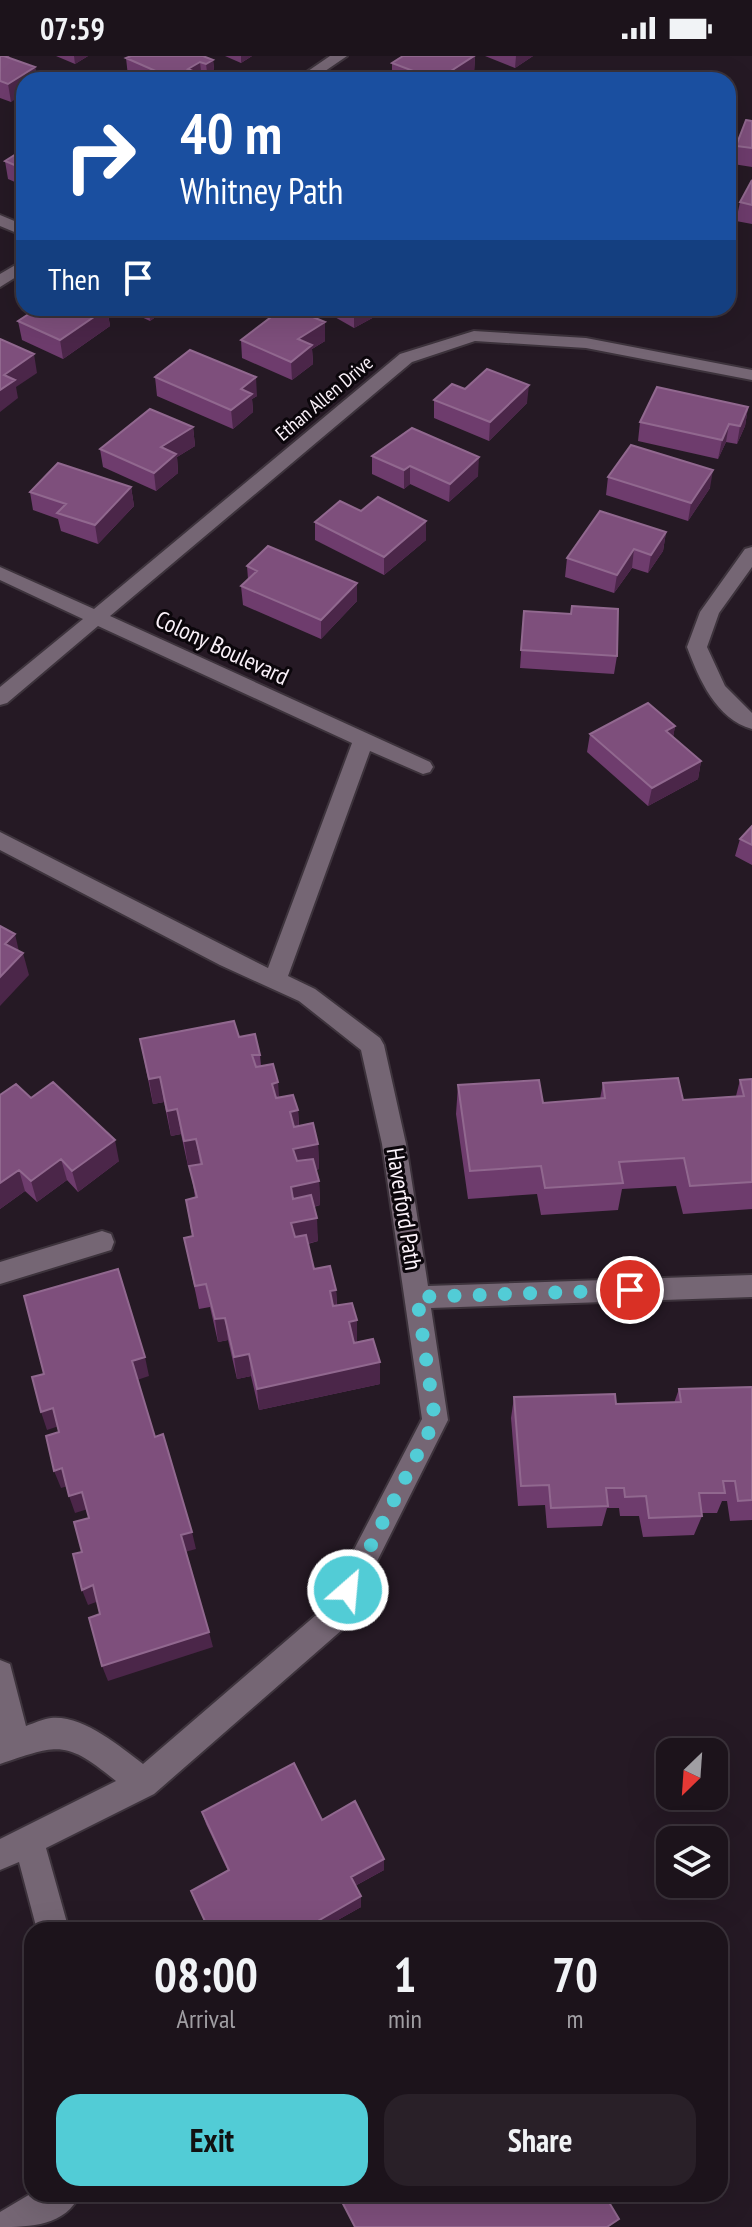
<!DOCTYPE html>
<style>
:root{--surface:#1c131b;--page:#292028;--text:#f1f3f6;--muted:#a09ea3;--line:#3a323a;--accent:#52ccd6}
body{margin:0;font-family:"PT Sans Narrow",sans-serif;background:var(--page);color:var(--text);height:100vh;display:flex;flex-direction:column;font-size:30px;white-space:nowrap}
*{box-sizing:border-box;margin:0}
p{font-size:26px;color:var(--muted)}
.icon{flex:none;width:44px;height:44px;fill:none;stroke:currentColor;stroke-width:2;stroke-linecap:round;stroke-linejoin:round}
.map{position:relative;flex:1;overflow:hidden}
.sheet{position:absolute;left:24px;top:1866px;width:704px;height:280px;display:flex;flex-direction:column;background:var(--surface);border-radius:24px;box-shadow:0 8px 32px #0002,0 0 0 2px var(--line)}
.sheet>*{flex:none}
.guide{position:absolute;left:16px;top:16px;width:720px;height:244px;border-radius:24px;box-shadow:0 8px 32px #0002,0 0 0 2px var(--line);background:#1a4fa0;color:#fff;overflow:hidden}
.needle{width:52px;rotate:205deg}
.tools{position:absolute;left:656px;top:1682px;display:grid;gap:16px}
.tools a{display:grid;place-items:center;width:72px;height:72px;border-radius:16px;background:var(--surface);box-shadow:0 8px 32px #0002,0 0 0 2px var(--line);font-size:40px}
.pin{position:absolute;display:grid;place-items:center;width:68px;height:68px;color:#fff;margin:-34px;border:4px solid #fff;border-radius:50%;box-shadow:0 2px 8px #0007}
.me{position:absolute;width:88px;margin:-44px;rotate:27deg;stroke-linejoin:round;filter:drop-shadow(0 0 6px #0008)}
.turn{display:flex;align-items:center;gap:28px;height:168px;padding:0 32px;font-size:36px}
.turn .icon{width:104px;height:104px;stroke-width:2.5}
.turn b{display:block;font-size:56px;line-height:68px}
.then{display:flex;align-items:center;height:76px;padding:0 32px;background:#0003;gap:16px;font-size:30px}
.eta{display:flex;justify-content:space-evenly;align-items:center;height:136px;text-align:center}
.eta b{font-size:48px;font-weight:800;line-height:56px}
.cta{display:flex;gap:16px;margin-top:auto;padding:16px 32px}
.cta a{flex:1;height:92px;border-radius:24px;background:var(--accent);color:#111;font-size:32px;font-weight:800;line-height:92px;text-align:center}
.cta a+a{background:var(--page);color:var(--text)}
.status{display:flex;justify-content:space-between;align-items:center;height:56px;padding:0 40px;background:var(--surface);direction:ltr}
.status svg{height:22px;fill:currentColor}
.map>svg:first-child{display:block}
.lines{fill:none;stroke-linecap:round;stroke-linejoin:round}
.minor-casing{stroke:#3d333c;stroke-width:4}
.minor{fill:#756674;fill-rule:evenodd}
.wall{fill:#6e3c6d}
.shaded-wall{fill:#4b2649}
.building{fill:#7e4f7c;stroke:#91688f;stroke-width:2}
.route{stroke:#52ccd6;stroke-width:14;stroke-dasharray:0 25.2}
.labels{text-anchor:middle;stroke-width:6;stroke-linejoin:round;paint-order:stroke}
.far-street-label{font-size:20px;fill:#faf1f9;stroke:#0b060b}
.street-label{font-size:24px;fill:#faf1f9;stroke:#0b060b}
</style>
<div class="status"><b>07:59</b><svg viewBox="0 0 49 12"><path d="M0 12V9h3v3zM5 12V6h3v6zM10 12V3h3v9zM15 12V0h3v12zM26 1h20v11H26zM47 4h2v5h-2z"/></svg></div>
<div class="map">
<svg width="752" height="2171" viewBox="0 0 752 2171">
<rect width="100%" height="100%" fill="#251924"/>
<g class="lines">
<defs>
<path id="minor" d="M330 0H347L312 24H295Z
M0 159 24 169V180L0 170Z
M24 204V216L0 231V218Z
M474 275 586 282 752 314V324L586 292 475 285 412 306 110 560 430 706 433 711 430 716 423 718 370 695 288 920 315 933 380 982 384 989 406 1088 428 1230 752 1219V1241L431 1252 448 1364 343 1573 154 1738 46 1792 69 1874H37L19 1806 0 1814V1783L116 1725C65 1684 60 1688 0 1708V1604L10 1608 26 1670C34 1667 43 1663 51 1662 83 1659 119 1690 143 1708L323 1553 422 1363 382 1088 361 994 299 945 220 909 0 794V776L268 912 352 687 98 570 7 647 0 649V631L83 563 0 524V511L94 553 400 298Z
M752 491V511L719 557 707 591 725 630 752 657V673C716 663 699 623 687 591L700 556 745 493Z
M102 1175 111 1178 114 1186 111 1194 0 1228V1206Z
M32 2137V2138H80C66 2170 30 2171 0 2171V2156Z"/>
</defs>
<use href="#minor" class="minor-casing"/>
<use href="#minor" class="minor"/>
</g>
<path class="wall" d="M0 0H9L10 2 35 11 37 24H24L11 46 0 42Z
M56 0H88L75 8Z
M225 0H252L241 7Z
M403 0H475L474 17 464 24H392V7Z
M485 0H533L515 12Z
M126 2 213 4 215 23 212 24H136L128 20Z
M752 65V111L733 108 736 90Z
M24 93V130L8 123 5 105Z
M752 124V168L736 165 740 146Z
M107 252 110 270 63 303 22 284 18 265Z
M122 252H168L150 265Z
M319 252H376V260L354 272Z
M325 266V285L312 293 313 308 292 324 242 302 241 284Z
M155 321 257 340 252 343 253 356 233 373 157 340Z
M465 333 527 347 489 385 434 362V344Z
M748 351 745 370 737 388 726 386 718 403 638 385 640 366Z
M193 371 195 390 177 401 178 417 156 435 103 411 100 393Z
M372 400 478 420 449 446 410 428 404 433 372 418Z
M608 421 710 432 688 465 606 439Z
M131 431 134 450 98 488 61 475 58 463 33 454 30 436Z
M361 455 426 484 384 519 315 484V466Z
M666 476 663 495 648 517 632 512 614 537 565 521 567 502Z
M247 510 357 545 321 583 243 549 241 530 248 523Z
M524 555 571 558 617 600 614 618 520 612Z
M675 670 673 681 701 705 698 723 648 750 587 696 590 678Z
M752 770V809L735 800 740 783Z
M239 981 260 999 261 1010 279 1041 298 1054 299 1070 318 1088 319 1113 316 1114 319 1125 320 1149 314 1151 318 1185 308 1188 314 1213 336 1234 337 1249 357 1264V1286L380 1328 259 1354 251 1320 237 1323 228 1284 218 1286 210 1251 199 1253 184 1182 192 1180 186 1144 195 1141 190 1110H188L181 1078 171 1080 164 1046 153 1048 140 983Z
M752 1023V1153L683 1158 676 1130 622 1133 618 1154 541 1159 537 1138 468 1143 456 1058 458 1029 543 1047 600 1043 603 1027 683 1044 736 1040 740 1024Z
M0 1039 31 1042 119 1105 78 1136 67 1124 37 1146 25 1135 0 1153Z
M752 1331V1464L730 1465 727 1445H722L717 1457H701L702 1460 694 1479 643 1481 639 1460H620L619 1452H607L602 1470 547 1472 545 1449 518 1450 511 1362 514 1341 616 1348 674 1347 679 1333Z
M202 1756 322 1764 384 1803V1814L355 1830 361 1851 320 1874H208L228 1815 206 1768Z"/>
<path class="shaded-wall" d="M74 0H88L75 8Z
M241 0H252L241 7Z
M474 0H475L474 17 464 24H437Z
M516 0H533L515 12Z
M213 4 215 23 208 24 206 8Z
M200 6 202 24H189L188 13Z
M35 11 37 24H24V38L11 46 8 28Z
M107 252 110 270 63 303 60 284Z
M149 252H168L150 265Z
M357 252H376V260L354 272V254Z
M325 266V285L312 293 313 308 292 324 291 306 298 283Z
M34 298 37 317 16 331 18 342 0 356V334L4 319Z
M256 321 257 340 252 343 253 356 233 373 231 354 241 333Z
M529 329 527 347 489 385 490 366Z
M748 351 745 370 737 388 740 370Z
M729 368 726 386 718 403 722 384Z
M193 371 195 390 177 401 178 417 156 435 154 417 161 391Z
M479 401 478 420 449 446 450 428Z
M410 410V428L404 433V414Z
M713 414 710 432 688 465 691 447Z
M131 431 134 450 98 488 95 469Z
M426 465V484L384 519V501Z
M666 476 663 495 648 517 651 499Z
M634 493 632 512 614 537 617 519Z
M357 527V545L321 583V564Z
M675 670 672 688 666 675Z
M701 705 698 723 648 750 652 732Z
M15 878 20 900 23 897 29 919 0 950V921L5 888Z
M160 1021 164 1046 153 1048 149 1023Z
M278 1026 280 1052 274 1053 272 1028Z
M177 1053 181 1078 171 1080 167 1055Z
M298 1054 299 1079 292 1081 290 1056Z
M196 1083 200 1108 188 1110 184 1085Z
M115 1084 119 1105 78 1136 72 1115Z
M318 1088 319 1113 295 1118 293 1093Z
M61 1103 67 1124 37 1146 31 1125Z
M19 1114 25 1135 0 1153V1127Z
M319 1125 320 1149 292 1155 291 1131Z
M317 1162 318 1185 293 1191 291 1167Z
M336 1234 337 1257 331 1258 330 1235Z
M225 1262 228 1284 218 1286 215 1263Z
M357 1264V1286L349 1288V1266Z
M249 1298 251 1320 237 1323 234 1301Z
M145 1301 149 1320 137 1324 132 1305Z
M380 1306V1328L259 1354 257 1333Z
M53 1352 59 1370 47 1374 41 1356Z
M62 1412 68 1430 61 1432 54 1415Z
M82 1436 88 1453 75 1457 69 1440Z
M192 1476 196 1493 185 1496 181 1479Z
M93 1529 99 1545 88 1549 82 1534Z
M209 1576 213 1591 108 1625 102 1610Z
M384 1803V1814L351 1832V1821Z
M361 1840V1851L320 1874H302Z"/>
<path class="building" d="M0 0H4L35 11 8 28 0 25Z
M131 0H203L213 4 206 8 200 6 188 13 202 19 193 24H176L126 2Z
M403 0H474L437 24 392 7Z
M746 64 752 65V92L736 90Z
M24 93V113L5 105Z
M752 124V149L740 146Z
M38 252H107L60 284 18 265Z
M283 252H291L325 266 298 283 312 289 291 306 241 284Z
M0 283 34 298 4 319 15 324 0 334Z
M190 294 256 321 241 333 252 338 231 354 155 321Z
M487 313 529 329 490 366 434 344 452 328 465 333Z
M657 331 748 351 740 370 729 368 722 384 640 366Z
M150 353 193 371 161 391 176 398 154 417 100 393Z
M412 372 479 401 450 428 410 410 404 414 372 400Z
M631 389 713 414 691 447 608 421Z
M58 407 131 431 95 469 57 457 66 448 30 436Z
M378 441 426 465 384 501 315 466 340 445 361 455Z
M600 455 666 476 651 499 634 493 617 519 567 502Z
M268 490 357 527 321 564 241 530 257 515 247 510Z
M572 550 618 553 617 600 521 594 524 555 571 558Z
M648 647 675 670 666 675 701 705 652 732 590 678Z
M752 770V789L740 783Z
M0 870 15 878 5 888 23 897 0 921Z
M234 965 239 981 255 978 260 999H252L256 1011 273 1008 278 1026 272 1028 276 1042 293 1039 298 1054 290 1056 294 1071 313 1067 318 1088 293 1093 297 1105 313 1103 319 1125 291 1131 293 1143 311 1139 317 1162 291 1167 295 1181 306 1179 314 1213 330 1210 336 1234 330 1235 333 1250 352 1247 357 1264 349 1266 354 1287 373 1283 380 1306 257 1333 249 1298 234 1301 225 1262 215 1263 206 1228 195 1230 184 1182 193 1180 186 1144 197 1141 189 1110 202 1108 196 1083 184 1085 177 1053 167 1055 160 1021 149 1023 140 983Z
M678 1022 683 1044 744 1040 740 1024 752 1023V1126L690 1130 684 1102 619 1106 623 1127 545 1132 541 1110 470 1115 458 1029 539 1024 543 1047 605 1042 603 1027Z
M53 1026 115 1084 72 1115 61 1103 31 1125 19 1114 0 1127V1039L16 1028 31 1042Z
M118 1213 145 1301 132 1305 155 1381 163 1378 192 1476 181 1479 209 1576 102 1610 89 1562 100 1558 93 1529 82 1534 73 1498 82 1496 74 1466 89 1462 82 1436 69 1440 62 1412 54 1415 46 1380 59 1376 53 1352 41 1356 32 1321 44 1318 24 1240Z
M752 1331V1444L738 1445 735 1425H723L725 1437H699L702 1460 649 1462 646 1440 625 1441 624 1432H606L608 1450 551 1452 549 1429 521 1430 514 1341 615 1338 616 1348 681 1346 679 1333Z
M294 1707 322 1764 355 1745 384 1803 351 1821 361 1840 302 1874H258L257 1873 255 1874H209L191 1835 229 1814 202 1756Z
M346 2138H416L418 2140 421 2138H604L619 2163 607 2171H355L340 2142Z"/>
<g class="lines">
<path class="route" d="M348 1534 435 1364 417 1241 630 1234"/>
</g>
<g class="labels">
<g class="far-street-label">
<text transform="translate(324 342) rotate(-40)" y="7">Ethan Allen Drive</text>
</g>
<g class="street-label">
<text transform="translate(222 592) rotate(25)" y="8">Colony Boulevard</text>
<text transform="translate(404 1153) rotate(81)" y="8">Haverford Path</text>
</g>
</g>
</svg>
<div class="tools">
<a><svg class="needle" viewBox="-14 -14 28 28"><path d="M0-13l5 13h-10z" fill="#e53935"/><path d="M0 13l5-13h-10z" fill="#a09ea3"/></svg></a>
<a><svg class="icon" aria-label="layers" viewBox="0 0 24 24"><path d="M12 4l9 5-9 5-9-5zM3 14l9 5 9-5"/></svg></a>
</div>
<div class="pin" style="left:630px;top:1234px;background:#d93025"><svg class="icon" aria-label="arrive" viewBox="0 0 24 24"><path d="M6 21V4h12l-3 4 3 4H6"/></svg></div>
<svg class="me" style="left:348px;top:1534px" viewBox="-20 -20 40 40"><circle r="17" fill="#52ccd6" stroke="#fff" stroke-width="3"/><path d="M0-11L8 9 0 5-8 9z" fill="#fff"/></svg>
<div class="guide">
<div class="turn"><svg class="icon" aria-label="right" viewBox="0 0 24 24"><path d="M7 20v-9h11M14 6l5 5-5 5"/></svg><div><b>40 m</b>Whitney Path</div></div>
<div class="then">Then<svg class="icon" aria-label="arrive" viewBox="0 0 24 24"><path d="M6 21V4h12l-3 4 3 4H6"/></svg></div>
</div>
<section class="sheet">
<div class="eta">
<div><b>08:00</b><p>Arrival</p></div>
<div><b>1</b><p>min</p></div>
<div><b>70</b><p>m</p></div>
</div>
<div class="cta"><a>Exit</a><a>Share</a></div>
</section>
</div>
